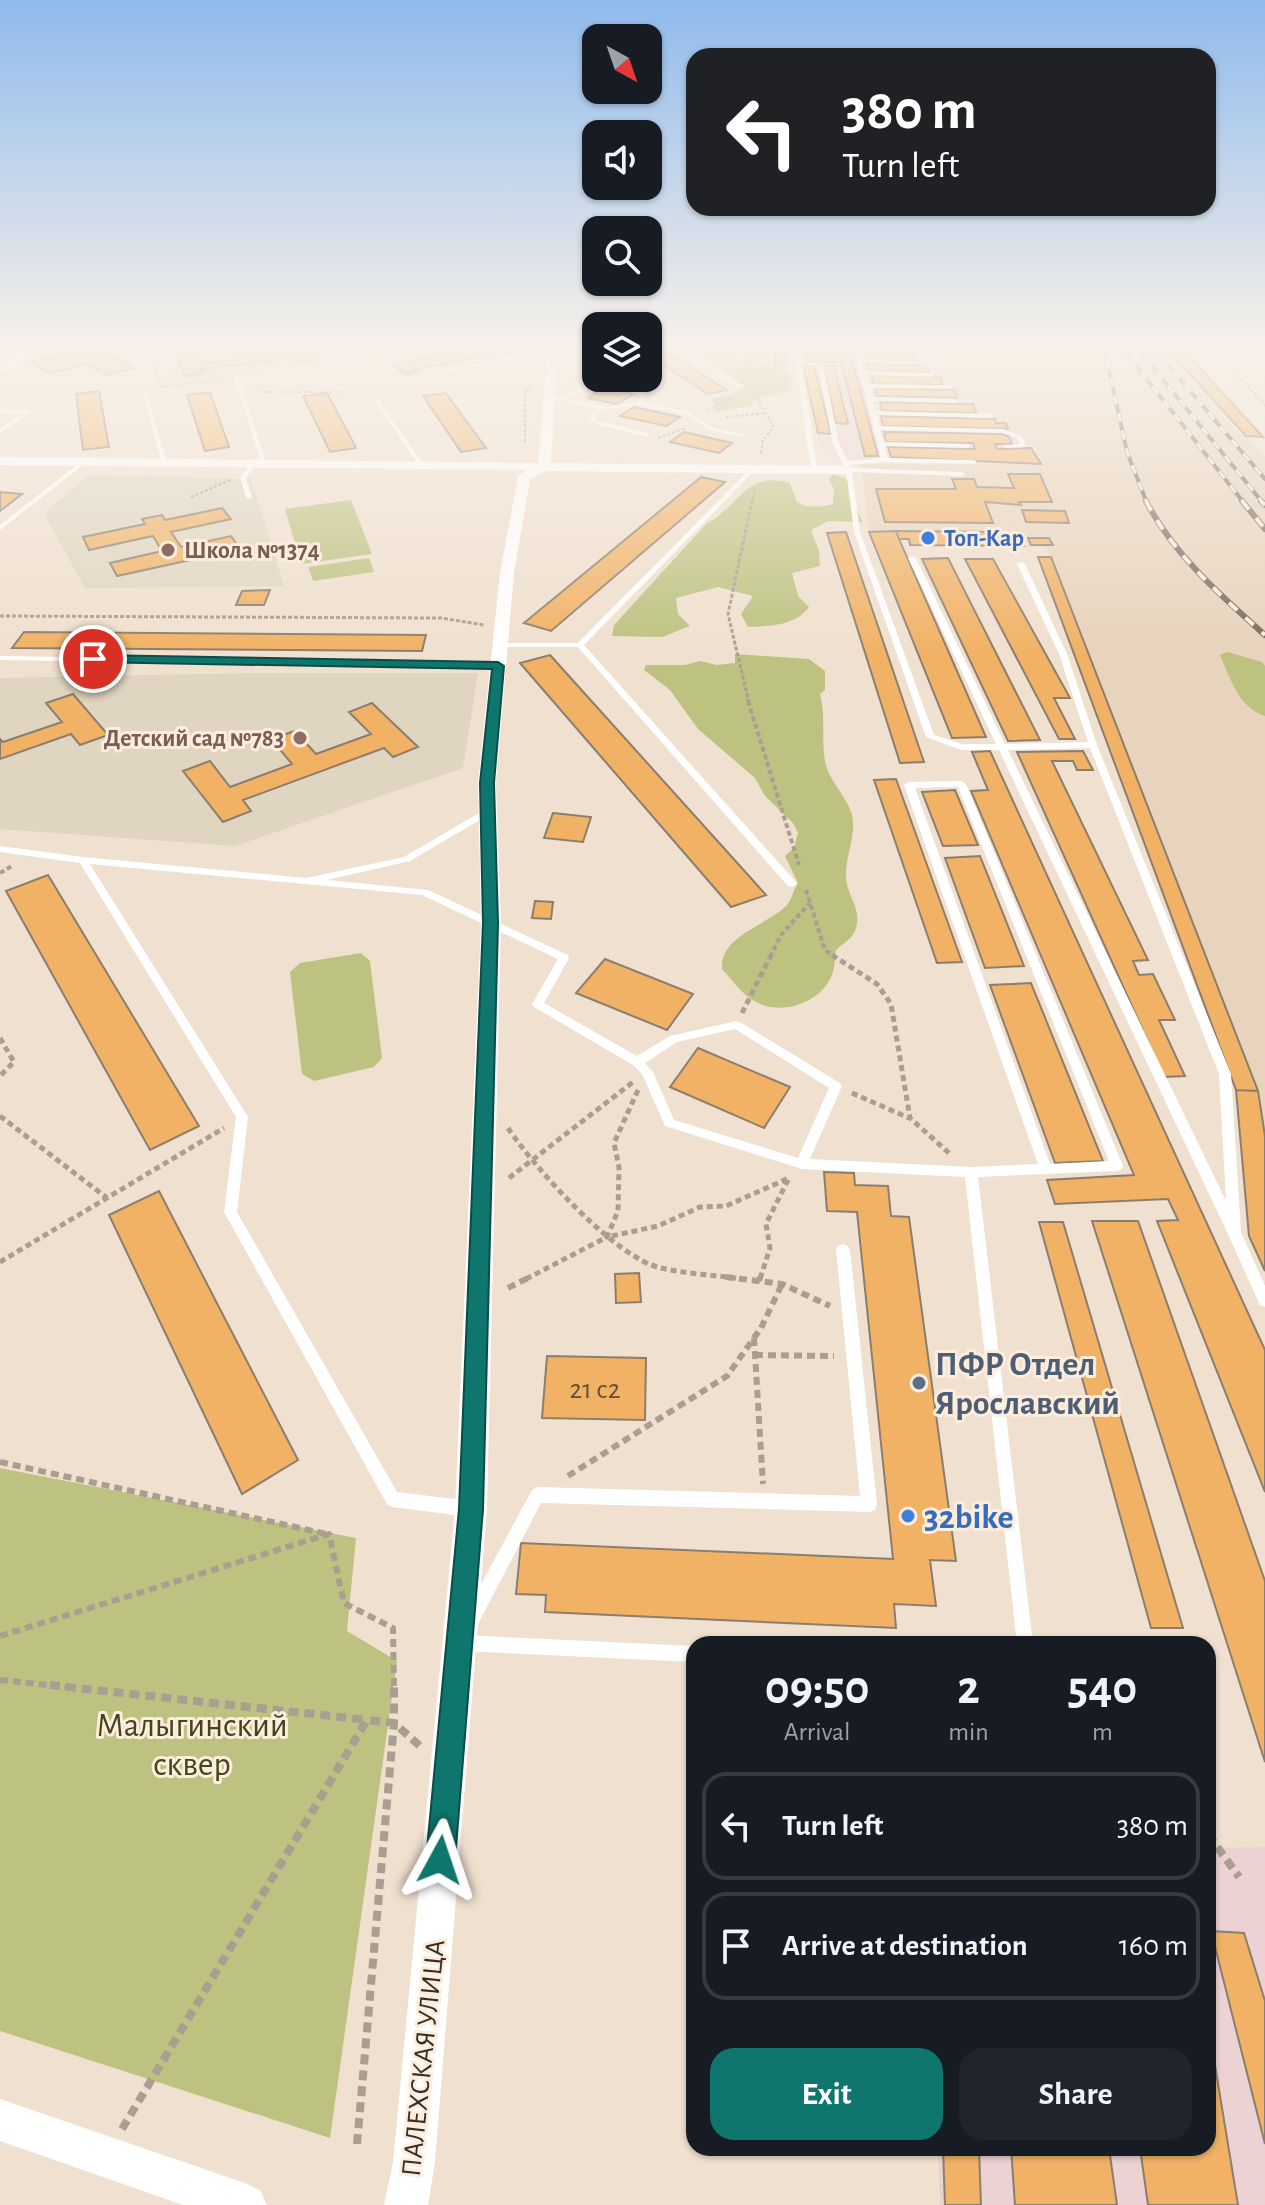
<!DOCTYPE html>
<meta charset="utf-8">
<style>
:root{--surface:#171b24;--page:#20242c;--text:#f1f3f6;--muted:#9ea1a6;--line:#363941;--accent:#0f766e}
body{margin:0;font-family:"Alegreya Sans",sans-serif;background:var(--page);color:var(--text);height:100vh;display:flex;flex-direction:column;font-size:30px;white-space:nowrap}
*{box-sizing:border-box;margin:0}
p{font-size:26px;color:var(--muted)}
.icon{flex:none;width:44px;height:44px;fill:none;stroke:currentColor;stroke-width:2;stroke-linecap:round;stroke-linejoin:round}
.map{position:relative;flex:1;overflow:hidden}
.sheet{position:absolute;left:686px;top:1636px;width:530px;height:520px;display:flex;flex-direction:column;background:var(--surface);border-radius:24px;box-shadow:0 2px 6px #0004}
.sheet>*{flex:none}
.guide{position:absolute;left:686px;top:48px;width:530px;height:168px;border-radius:24px;box-shadow:0 2px 6px #0004;background:#202124;color:#fff;overflow:hidden}
.needle{width:52px;rotate:140deg}
.fabs{position:absolute;left:582px;top:24px;display:grid;gap:16px}
.fabs a{display:grid;place-items:center;width:80px;height:80px;border-radius:16px;background:var(--surface);box-shadow:0 2px 6px #0004;font-size:40px}
.pin{position:absolute;display:grid;place-items:center;width:68px;height:68px;color:#fff;margin:-34px;border:4px solid #fff;border-radius:50%;box-shadow:0 2px 8px #0007}
.me{position:absolute;width:88px;margin:-44px;rotate:5deg;stroke-linejoin:round;filter:drop-shadow(0 0 6px #0008)}
.turn{display:flex;align-items:center;gap:28px;height:168px;padding:0 24px;font-size:36px}
.turn .icon{width:104px;height:104px;stroke-width:2.5}
.turn b{display:block;font-size:56px;line-height:68px}
.eta{display:flex;justify-content:space-evenly;align-items:center;height:136px;text-align:center}
.eta b{font-size:48px;font-weight:700;line-height:56px}
.action{display:flex;gap:16px;margin-top:auto;padding:16px 24px}
.action a{flex:1;height:92px;border-radius:24px;background:var(--accent);color:#fff;font-size:32px;font-weight:700;line-height:92px;text-align:center}
.action a+a{background:var(--page);color:var(--text)}
ul{padding:0;list-style:none}
li{display:flex;align-items:center;gap:24px;height:108px;margin:0 16px 12px;padding:0 8px;border:4px solid var(--line);border-radius:24px}
li div{flex:1}
li b{display:block;font-size:30px}
li em{font-style:normal}
.map>svg:first-child{display:block}
.built{fill:#e8d3bc}
.industrial{fill:#edd2d3}
.education{fill:#dfd5c0}
.green{fill:#bdc280}
.building{fill:#f1b266;stroke:#8c7e6e;stroke-width:2}
.lines{fill:none;stroke-linecap:round;stroke-linejoin:round}
.path-far5{stroke:#aa9e91;stroke-width:2;stroke-dasharray:3 2;stroke-linecap:butt}
.path-far4{stroke:#aa9e91;stroke-width:3;stroke-dasharray:4 2;stroke-linecap:butt}
.path-far3{stroke:#aa9e91;stroke-width:4;stroke-dasharray:5 3;stroke-linecap:butt}
.path-far2{stroke:#aa9e91;stroke-width:5;stroke-dasharray:6 4;stroke-linecap:butt}
.path-far1{stroke:#aa9e91;stroke-width:6;stroke-dasharray:8 5;stroke-linecap:butt}
.path{stroke:#aa9e91;stroke-width:8;stroke-dasharray:10 6;stroke-linecap:butt}
.service{fill:#fff;fill-rule:evenodd}
.minor{fill:#fff;fill-rule:evenodd}
.tertiary{fill:#fff;fill-rule:evenodd}
.primary{fill:#fdcfaf;fill-rule:evenodd}
.rail-far1-casing{stroke:#766d63;stroke-width:4}
.rail-casing{stroke:#766d63;stroke-width:6}
.rail-far1{stroke:#feeddc;stroke-width:3;stroke-dasharray:9;stroke-linecap:butt}
.rail{stroke:#feeddc;stroke-width:4;stroke-dasharray:11;stroke-linecap:butt}
.route{fill:#0f766e;stroke:#0a4d48;stroke-width:2}
.shop-dot{fill:#3f7fe0;stroke:#feeddc;stroke-width:3}
.education-dot{fill:#8d6e63;stroke:#feeddc;stroke-width:3}
.service-dot{fill:#5c6f8a;stroke:#feeddc;stroke-width:3}
.labels{text-anchor:middle;stroke-width:6;stroke-linejoin:round;paint-order:stroke}
.far-shop-label{font-size:24px;font-weight:bold;fill:#366cbe;stroke:#feeddc;text-anchor:start}
.far-education-label{font-size:24px;font-weight:bold;fill:#785e54;stroke:#feeddc;text-anchor:start}
.near-number-label{font-size:28px;fill:#645038}
.street-label{font-size:28px;fill:#352f29;stroke:#feeddc}
.near-service-label{font-size:34px;font-weight:bold;fill:#4e5e75;stroke:#feeddc;text-anchor:start}
.near-shop-label{font-size:34px;font-weight:bold;fill:#366cbe;stroke:#feeddc;text-anchor:start}
.near-park-label{font-size:34px;fill:#42441d;stroke:#feeddc}
</style>
<div class="map">
<svg width="1265" height="2205" viewBox="0 0 1265 2205">
<rect width="100%" height="100%" fill="#f0e0cf"/>
<path class="built" d="M905 344H1163L1265 457V1136L1258 1091 1046 547 910 545 908 539H899L896 531 869 532 861 464H1046L1036 446 947 380Z"/>
<path class="industrial" d="M773 344H905L947 380 1036 446 1047 464 838 461 820 447 803 365 775 363Z
M1265 1847V2205H940L938 2148H1208V1848Z"/>
<path class="education" d="M185 344H347L326 365 171 383 164 356Z
M362 344H456L360 362 349 358Z
M89 475 251 479 284 586 85 588 44 513Z
M253 673H478L463 768 235 846 0 829V678Z"/>
<path class="green" d="M695 344H762L767 353 768 364 785 370 792 378 787 392 754 399 751 406 716 412 712 398 724 397 744 388 723 369 690 351Z
M833 474 848 479 849 496 863 522 828 521 811 530 819 551 820 566 792 573 798 596 809 607C795 626 770 626 748 627L741 614 753 596 718 587 676 598 678 614 690 626 662 637 612 636 614 625 706 524C739 507 745 470 790 483L797 502C808 508 821 508 833 504L834 489 829 480Z
M351 500 372 554 301 564 285 509Z
M369 558 374 572 313 581 308 567Z
M1228 652 1262 662 1265 666V716C1239 708 1230 678 1220 655Z
M735 654 809 659 825 671V690L820 694C826 717 821 738 825 761 828 780 847 796 852 815 857 833 845 857 846 876 846 896 862 907 856 928 853 939 844 942 836 950 835 958 835 967 832 975 822 1001 784 1016 758 1003 744 997 732 980 722 969 719 936 768 925 787 905 792 899 793 890 798 883L785 856 794 848 798 833 793 823 765 796 755 778 698 729 670 690 644 670 646 665H685L700 661 717 665 735 663Z
M361 953 370 961 382 1058 374 1067 314 1081 302 1074 290 972 300 963Z
M0 1468 356 1538 347 1631 397 1661 330 2138 0 2031Z"/>
<path class="building" d="M287 344H305L314 361 297 363 294 358 201 369 202 374 184 376 178 356 195 354 199 364 235 360 232 350 250 348 254 357 292 353Z
M498 344 511 353H496L413 370 417 372 405 374 393 365Z
M648 344H654L727 390 708 394 648 355Z
M836 344H848L878 456H865L841 362H807L805 354H839Z
M861 344H903L904 348 862 347Z
M1163 344H1178L1263 437 1246 436Z
M83 349 95 356 106 353 133 368 106 375 87 364 49 373 31 362Z
M775 349H786V364L775 363Z
M863 352H912L915 360 866 359Z
M867 364 926 365 929 372 869 371Z
M803 365H814L831 434 818 433Z
M823 365 834 366 848 424 836 423Z
M871 375 940 377 943 385 873 384Z
M604 388 633 394 617 404 588 398Z
M875 388 955 390 957 398 877 396Z
M99 391 109 447 83 450 76 394Z
M210 392 229 447 205 451 187 395Z
M327 393 352 440 356 448 330 452 303 396Z
M446 393 461 414 486 448 461 452 423 396Z
M880 402 973 404 976 413 882 411Z
M634 407 680 417 666 426 620 416Z
M881 416 995 419 996 423H1006L1008 429 883 426Z
M684 432 732 443 719 453 670 442Z
M884 432 1003 434 1009 437 1012 444H995L997 449 1031 448 1041 464 891 457 888 447 975 449 973 443 886 442Z
M1008 474H1040L1052 502H1019L1021 505 985 502 993 523 885 522 876 489H956L952 479H974L977 487 1014 488Z
M701 477 725 482 551 631 524 623Z
M0 492 22 494 0 511Z
M222 508 231 519 171 532 181 547 231 536 240 549 117 576 110 563 162 551 153 536 89 550 83 537 145 524 142 519 162 515 165 520Z
M1022 510 1065 511 1069 523 1026 522Z
M896 531 996 532 998 537H1020L1024 546 910 545 909 539H899Z
M896 531 899 539 986 737 952 738 869 532Z
M846 532 924 762 900 763 827 533Z
M1028 538H1049L1053 545H1031Z
M1038 557H1051L1258 1091 1236 1090Z
M948 558 1040 740 1008 741 922 559Z
M965 559H993L1070 698H1054L1075 739H1059Z
M270 590 264 605H236L242 591Z
M24 632 426 635 422 651 12 648Z
M550 655 749 876 766 895 731 907 520 663Z
M73 694 108 735 80 745 71 734 0 759V739L3 742 62 722 46 703Z
M372 703 418 747 393 757 384 748 243 800 251 811 223 822 183 771 210 761 230 787 292 764 271 739 295 731 316 754 371 734 349 712Z
M990 751 1265 1350V1492L1157 1221 1178 1220 1168 1199 1055 1204 1047 1180 1134 1175 971 791 988 790 972 752Z
M1083 751 1093 770H1077L1073 761H1052L1148 960 1133 961 1139 975 1153 974 1175 1020H1159L1185 1076 1164 1077 1017 752Z
M896 779 962 962 937 963 874 780Z
M955 790 978 845 943 846 922 792Z
M553 813 591 817 583 842 544 838Z
M980 856 1024 966 985 968 945 858Z
M48 875 199 1126 150 1150 6 891Z
M535 901 553 902 551 919 532 918Z
M605 959 693 994 667 1030 576 993Z
M1031 983 1103 1161 1055 1163 990 985Z
M698 1048 790 1087 764 1128 670 1087Z
M1236 1090 1258 1091 1265 1136V1271L1249 1236Z
M824 1172 854 1173 855 1185 888 1186 891 1216 909 1217 956 1561 930 1560 936 1606 894 1604 896 1628 545 1612 546 1595 516 1594 521 1543 893 1559 857 1212 827 1211Z
M159 1191 298 1460 242 1494 109 1215Z
M1092 1221H1138L1265 1581V1762Z
M1039 1222H1063L1183 1628H1151Z
M639 1273 641 1302 616 1303 615 1274Z
M547 1356 646 1358 645 1420 542 1418Z
M1211 1931 1244 1933 1265 2001V2144Z
M1208 2023 1238 2205H1148L1140 2148H1208Z
M943 2148H979L981 2205H945Z
M1011 2148H1109L1117 2205H1015Z"/>
<g class="lines">
<path class="path-far5" d="M77 344 92 347
M738 344 754 379
M738 345 785 346
M141 356 151 358 161 387 222 380
M749 366H788
M1237 375 1265 405
M756 389 759 403 774 426 763 440 761 454
M254 392H341
M707 411 733 396
M726 417 765 413
M658 438 686 428
M525 442V393L531 385
M191 497 230 480
M752 503 755 488"/>
<path class="path-far4" d="M0 616 441 618 484 625
M749 703 728 614 752 501"/>
<path class="path-far3" d="M748 701 799 865
M0 873 12 866
M806 890 825 950 835 957
M770 957 781 935 810 903"/>
<path class="path-far2" d="M832 955 877 984 891 1004 910 1118 949 1153
M742 1013 771 955
M0 1038 14 1062 0 1076
M638 1090 614 1143 619 1167 618 1211 607 1237 658 1226 700 1207 726 1206 789 1178 766 1224 770 1248 760 1279
M852 1093 909 1118
M0 1116 107 1198
M508 1128C534 1167 615 1258 661 1268 687 1274 715 1275 741 1279
M509 1178 633 1082
M0 1262 224 1128
M526 1279 607 1237"/>
<path class="path-far1" d="M726 1277 782 1284 830 1306
M759 1281 760 1277
M508 1288 530 1277
M754 1338 763 1484
M755 1355 834 1356
M0 1462 327 1534
M568 1476 727 1376 761 1328 782 1284
M0 1636 329 1534 344 1603 393 1628 394 1687
M0 1680 68 1687"/>
<path class="path" d="M50 1685 367 1720
M1208 1834 1239 1877
M122 2129 367 1720 394 1723 420 1746
M357 2144 394 1723V1685"/>
<path class="service" d="M102 344H111L132 351 129 353Z
M668 344H675L745 387 740 388Z
M793 344H799L801 361 823 363 839 444 848 461 881 458 853 344H859V347L908 350 905 352 860 351 863 359 917 362 914 364 863 363 866 371 932 373 935 375 932 377 866 375 869 384 951 385 954 387 951 389 870 388 872 397 956 399 959 401 956 403 873 401 876 411 990 414 993 416 990 418 877 415 880 426 1003 429 1023 437 1026 447 1005 448 1003 445 1020 444 1017 438 1002 433 880 430 884 442 968 444 971 446 968 448 885 446 888 458 974 460 977 462 974 464 885 462 849 465 851 468 962 472 965 474 962 476 852 472 860 532 934 735 962 744H996L908 558 912 556 916 558 1005 744 1088 742 1059 654 1017 564 1021 562 1025 564 1067 654 1097 745 1231 1074 1241 1232 1265 1286V1307L1260 1305 1227 1232 999 750H961L926 737 854 532 846 470 833 444 818 365H802L817 469 814 471 811 469ZM1090 748 1219 1074 1226 1201 1008 750Z
M553 350 555 353 426 375 423 373Z
M1211 359 1265 360V364L1209 362Z
M233 374 238 375 267 465 262 464Z
M611 384 635 389 645 395 642 402 689 412 713 428 747 435 744 437 709 430 685 414 639 405 603 410 595 415 597 421 649 434 647 437 593 423 589 415 597 409 547 397 550 395 558 397 588 386ZM611 387 631 392 640 397 637 402 607 407 565 398 590 389Z
M141 389 146 390 167 464 162 463Z
M372 397H376L425 466 424 467H420Z
M0 409 27 410 30 412 0 433V428L21 414 0 413Z
M82 461 87 462 0 530V525Z
M252 462 255 464 246 478 252 497 249 499 246 497 240 478Z
M751 468 756 469 584 645 796 882 797 884 792 887 788 886 578 647H500L496 645 500 643H578Z
M0 656 498 664 502 666 498 668 0 660Z
M961 781 966 784 1123 1166 1121 1170 1117 1171 978 1177 1033 1644H1017L965 1177 802 1169 665 1126 642 1074 633 1065 534 1007 532 1004 558 959 422 895 90 864 248 1117 237 1212 397 1492 471 1501 477 1503 479 1509 477 1515 471 1517 392 1507 387 1504 224 1212 236 1117 80 863 0 852V846L83 857 306 878 404 857 484 810H490V814L410 861 327 880 428 890 568 955 569 958 544 1003 637 1056 670 1036 736 1021 740 1022 840 1083 842 1086 810 1159 971 1167 1038 1164 904 785 909 782ZM958 787 1109 1161 1050 1164 915 788ZM735 1029 829 1088 798 1158 674 1120 653 1072 645 1063 677 1042Z
M843 1244 848 1246 850 1250 877 1504 875 1510 869 1512 541 1503 478 1624 472 1626 466 1624 464 1618 466 1612 532 1490 537 1487 860 1496 836 1250 838 1246Z
M461 1635 694 1646V1662L461 1651 455 1649 453 1643 455 1637Z"/>
<path class="minor" d="M548 344H558L551 463 849 466 855 470 849 474 547 471 530 479 514 573 496 783 501 923 487 1509 435 2162 428 2205H384L393 2162 455 1509 481 923 478 783 500 573 518 477 527 470 0 465V457L538 463Z
M0 2099 245 2183 260 2190 267 2205H183L0 2141Z"/>
<path class="tertiary" d="M33 344H49L0 375V365Z"/>
<path class="primary" d="M0 344H15L0 353Z"/>
<defs>
<path id="rail-far1" d="M1100 344 1105 352 1127 452 1147 503
M1119 344 1244 503
M1134 344 1263 503
M1150 344 1265 479"/>
<path id="rail" d="M1146 501C1173 554 1221 596 1265 635
M1242 501 1265 529
M1261 501 1265 505"/>
</defs>
<use href="#rail-far1" class="rail-far1-casing"/>
<use href="#rail" class="rail-casing"/>
<use href="#rail-far1" class="rail-far1"/>
<use href="#rail" class="rail"/>
</g>
<linearGradient id="sky" x2="0" y2="1"><stop stop-color="#8fbaec"/><stop offset="0.53" stop-color="#f8f1e9"/><stop offset="1" stop-color="#f8f1e9" stop-opacity="0"/></linearGradient>
<rect width="1265" height="653" fill="url(#sky)"/>
<path class="route" d="M93 655 498 662 504 666 494 783 498 923 483 1509 455 1860 450 1870 440 1874 430 1870 426 1860 459 1509 483 923 480 783 492 669 89 662 87 659Z"/>
<g class="shop-dot">
<circle cx="928" cy="538" r="8"/>
<circle cx="908" cy="1516" r="8"/>
</g>
<g class="education-dot">
<circle cx="168" cy="550" r="8"/>
<circle cx="300" cy="738" r="8"/>
</g>
<circle class="service-dot" cx="919" cy="1383" r="8"/>
<g class="labels">
<g class="far-shop-label">
<text x="944" y="546">Топ-Кар</text>
</g>
<g class="far-education-label">
<text x="184" y="558">Школа №1374</text>
<text x="284" y="746" text-anchor="end">Детский сад №783</text>
</g>
<g class="near-number-label">
<text x="595" y="1398">21 с2</text>
</g>
<g class="street-label">
<text transform="translate(422 2058) rotate(-84)" y="10">ПАЛЕХСКАЯ УЛИЦА</text>
</g>
<g class="near-service-label">
<text x="935" y="1375">ПФР Отдел<tspan x="935" dy="39">Ярославский</tspan></text>
</g>
<g class="near-shop-label">
<text x="924" y="1528">32bike</text>
</g>
<g class="near-park-label">
<text x="192" y="1736">Малыгинский<tspan x="192" dy="39">сквер</tspan></text>
</g>
</g>
</svg>
<div class="fabs">
<a><svg class="needle" viewBox="-14 -14 28 28"><path d="M0-13l5 13h-10z" fill="#e53935"/><path d="M0 13l5-13h-10z" fill="#9ea1a6"/></svg></a>
<a><svg class="icon" aria-label="sound" viewBox="0 0 24 24"><path d="M4 9h4l5-4v14l-5-4H4zM17 9q2 3 0 6"/></svg></a>
<a><svg class="icon" aria-label="search" viewBox="0 0 24 24"><circle cx="10" cy="10" r="6"/><path d="M15 15l6 6"/></svg></a>
<a><svg class="icon" aria-label="layers" viewBox="0 0 24 24"><path d="M12 4l9 5-9 5-9-5zM3 14l9 5 9-5"/></svg></a>
</div>
<div class="pin" style="left:93px;top:659px;background:#d93025"><svg class="icon" aria-label="arrive" viewBox="0 0 24 24"><path d="M6 21V4h12l-3 4 3 4H6"/></svg></div>
<svg class="me" style="left:440px;top:1860px" viewBox="-20 -20 40 40"><path d="M0-17L14 15 0 8-14 15z" fill="#0f766e" stroke="#fff" stroke-width="4"/></svg>
<div class="guide">
<div class="turn"><svg class="icon" aria-label="left" viewBox="0 0 24 24"><path d="M17 20v-9H6M10 6l-5 5 5 5"/></svg><div><b>380 m</b>Turn left</div></div>
</div>
<section class="sheet">
<div class="eta">
<div><b>09:50</b><p>Arrival</p></div>
<div><b>2</b><p>min</p></div>
<div><b>540</b><p>m</p></div>
</div>
<ul>
<li><svg class="icon" aria-label="left" viewBox="0 0 24 24"><path d="M17 20v-9H6M10 6l-5 5 5 5"/></svg><div><b>Turn left</b></div><em>380 m</em></li>
<li><svg class="icon" aria-label="arrive" viewBox="0 0 24 24"><path d="M6 21V4h12l-3 4 3 4H6"/></svg><div><b>Arrive at destination</b></div><em>160 m</em></li>
</ul>
<div class="action"><a>Exit</a><a>Share</a></div>
</section>
</div>
